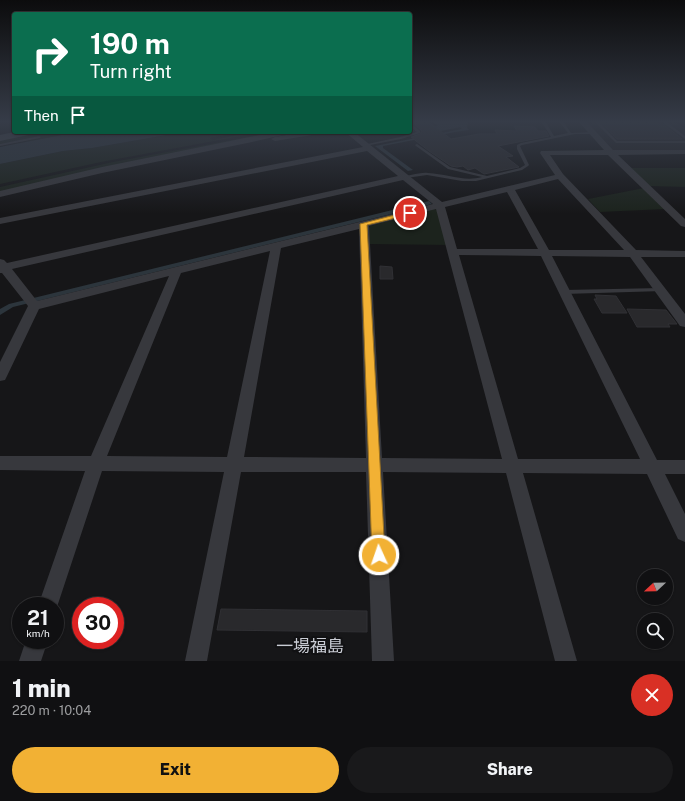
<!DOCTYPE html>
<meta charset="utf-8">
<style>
:root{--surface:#101012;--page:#19191b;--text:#f1f3f6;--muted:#9c9d9f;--line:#303032;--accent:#f2b134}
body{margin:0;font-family:"Public Sans","Noto Sans JP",sans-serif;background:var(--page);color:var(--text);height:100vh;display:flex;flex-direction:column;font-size:15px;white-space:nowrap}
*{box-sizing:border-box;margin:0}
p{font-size:13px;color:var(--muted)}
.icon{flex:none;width:22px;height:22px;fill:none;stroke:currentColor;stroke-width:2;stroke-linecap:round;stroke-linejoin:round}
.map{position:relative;height:661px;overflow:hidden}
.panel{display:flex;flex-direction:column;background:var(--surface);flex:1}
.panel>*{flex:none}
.hud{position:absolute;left:12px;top:12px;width:400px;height:122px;border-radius:4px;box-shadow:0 1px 3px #0004,0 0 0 1px var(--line);background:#0b6e4f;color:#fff;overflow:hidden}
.needle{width:26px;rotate:248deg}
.buttons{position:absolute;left:637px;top:569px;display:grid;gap:8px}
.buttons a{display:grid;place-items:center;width:36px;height:36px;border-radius:50%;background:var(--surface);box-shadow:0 1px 3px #0004,0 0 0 1px var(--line);font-size:20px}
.speed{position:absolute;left:12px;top:597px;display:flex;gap:8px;font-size:20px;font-weight:700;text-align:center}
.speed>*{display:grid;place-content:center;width:52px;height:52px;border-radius:50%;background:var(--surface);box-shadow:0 1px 3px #0004,0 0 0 1px var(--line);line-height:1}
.speed small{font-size:10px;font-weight:400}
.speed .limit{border:6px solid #d22;background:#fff;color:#111}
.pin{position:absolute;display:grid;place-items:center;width:34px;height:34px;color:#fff;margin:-17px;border:2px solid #fff;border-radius:50%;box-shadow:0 1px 4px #0007}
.me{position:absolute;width:44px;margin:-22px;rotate:357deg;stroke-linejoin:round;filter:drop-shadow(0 0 3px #0008)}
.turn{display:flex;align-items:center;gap:14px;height:84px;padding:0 12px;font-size:18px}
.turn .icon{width:52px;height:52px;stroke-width:2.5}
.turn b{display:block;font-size:28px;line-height:34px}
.then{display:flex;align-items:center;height:38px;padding:0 12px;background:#0003;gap:8px;font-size:15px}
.round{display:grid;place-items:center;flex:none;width:42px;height:42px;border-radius:21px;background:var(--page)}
.headline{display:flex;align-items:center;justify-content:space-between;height:68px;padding:0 12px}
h1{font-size:24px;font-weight:800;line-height:30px}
.button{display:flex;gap:8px;margin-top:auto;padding:8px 12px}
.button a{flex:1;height:46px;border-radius:24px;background:var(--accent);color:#111;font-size:16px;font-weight:800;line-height:46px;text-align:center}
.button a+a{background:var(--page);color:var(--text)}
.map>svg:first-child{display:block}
.built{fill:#222225}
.green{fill:#1c231d}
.water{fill:#2c353c}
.building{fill:#29292c;stroke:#303034}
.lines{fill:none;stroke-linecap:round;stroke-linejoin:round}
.service{fill:#37383d;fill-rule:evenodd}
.minor{fill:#37383d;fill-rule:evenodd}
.secondary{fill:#45474d;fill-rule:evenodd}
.route{fill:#f2b134;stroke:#9d7322}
.labels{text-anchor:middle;stroke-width:4;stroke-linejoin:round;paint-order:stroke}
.near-quarter-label{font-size:17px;fill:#c9ccd4;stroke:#111113}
</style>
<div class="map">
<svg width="685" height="661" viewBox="0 0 685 661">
<rect width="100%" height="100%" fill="#161618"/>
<path class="built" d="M585 121H673L685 128V151H615L612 150Z"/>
<path class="green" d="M38 132H77L0 147 41 138 40 136 0 144V139Z
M184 132H241L210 138 213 140 253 132H263L101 162 0 184V164L63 151 92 148Z
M275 132H279L0 192V187L113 162Z
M630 168H685V187L649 186Z
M644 188 665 209 600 212 588 199Z
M434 209 438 210 448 245 369 244 368 228 370 226Z"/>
<path class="water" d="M432 121H468L467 128 469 130 455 132 383 146V148L413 170 408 171 375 146 462 129 460 127 456 128 430 133 431 127 438 126Z
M77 132H184L92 148 63 151 0 164V147Z
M429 201 432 204 13 307 0 315V309L9 304Z"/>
<path class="building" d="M410 121H427L451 139 479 134H497L495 130 517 131 514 126 535 127 538 131H546L549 136 498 146 513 156 506 157 519 167 484 174 475 168 468 170 463 166 457 167 451 166 429 151 411 137 420 134 422 131 415 125 412 124 410 128 414 131 410 132Z
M600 121H653L659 126H665L682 139H617Z
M380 266 392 267 393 279H380Z
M595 295 616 296 627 313H602L594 299H597Z
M627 309 666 310 677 324H668L670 327H637Z
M221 609 367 611V632L217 630Z"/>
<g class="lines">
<path class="service" d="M541 121H545L554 136 568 133 559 121H563L571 133 593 132 595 133 593 134H575L522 145 520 146 529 165 528 166 522 170 476 181H462L427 175 406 178 404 177 406 176C413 175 421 172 428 173 447 174 464 182 482 177L448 169 416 146 415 145 417 144 450 167 487 176 520 168 525 165 517 149V145L521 143 551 137Z
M594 121H598L617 141H685V143H616Z
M661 121H665L685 136V139Z
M412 126H414L420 131V133L401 139 365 146 363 145 400 137 417 132 412 128Z
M39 136 41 137 40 138 0 146V144Z
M661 288 663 289 664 290 663 291 564 294 561 292 564 290Z"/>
<path class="minor" d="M578 121H586L613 150H685V154L618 155 685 219V227L681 226 608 155H550L563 174 636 250 685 251V257H641L685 314V327L680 326 630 257 552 256 657 460H685V474H665L685 514V542L678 539 647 474 523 473 577 661H555L506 473 383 472 394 661H372L366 472H241L207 661H185L224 472 102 471 55 613V606H38L85 471 0 470V456H91L169 276 39 309 7 376 5 380 0 381V362L28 306 2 273H0V259L4 260 7 263 398 176 367 151 0 224V218L363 147 345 132H354L442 202 555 175 540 153 541 151 604 150ZM558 179 624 250H549L515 190ZM403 180 433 204 37 301 12 269ZM507 192 538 249H457L445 207ZM436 209 502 459 382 458 369 226ZM359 229 366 458 244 457 281 248ZM270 251 227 457 107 456 181 273ZM459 255 541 256 640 459H518Z
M275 132H288L287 134 252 142 102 173 0 197V191L102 167Z
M304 132H322L318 134 275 141 271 139 275 137Z
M26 640H48L41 661H19Z"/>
<path class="secondary" d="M14 132H34L33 134 0 141V135Z"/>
</g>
<linearGradient id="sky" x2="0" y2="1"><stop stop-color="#0c0c0d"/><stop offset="0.57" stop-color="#363c48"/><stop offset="1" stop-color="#363c48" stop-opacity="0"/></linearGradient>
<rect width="685" height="214" fill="url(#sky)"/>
<path class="route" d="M410 211 413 213 412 214 367 225 385 555 383 560 379 562 374 560 372 555 360 224Z"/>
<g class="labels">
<g class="near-quarter-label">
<text x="310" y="652">一場福島</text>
</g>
</g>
</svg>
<div class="buttons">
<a><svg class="needle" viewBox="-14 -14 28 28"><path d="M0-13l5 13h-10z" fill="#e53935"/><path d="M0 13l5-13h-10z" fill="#9c9d9f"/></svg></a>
<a><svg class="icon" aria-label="search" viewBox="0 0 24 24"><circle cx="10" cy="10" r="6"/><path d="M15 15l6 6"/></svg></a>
</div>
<div class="speed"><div>21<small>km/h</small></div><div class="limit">30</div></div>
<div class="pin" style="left:410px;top:213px;background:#d93025"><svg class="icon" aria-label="arrive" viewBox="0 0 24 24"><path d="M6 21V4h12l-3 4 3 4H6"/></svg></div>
<svg class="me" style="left:379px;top:555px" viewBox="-20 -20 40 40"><circle r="17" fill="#f2b134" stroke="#fff" stroke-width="3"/><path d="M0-11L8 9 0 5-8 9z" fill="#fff"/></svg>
<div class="hud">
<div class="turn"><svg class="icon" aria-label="right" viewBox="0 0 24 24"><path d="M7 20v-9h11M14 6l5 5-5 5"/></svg><div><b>190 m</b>Turn right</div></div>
<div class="then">Then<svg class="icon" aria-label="arrive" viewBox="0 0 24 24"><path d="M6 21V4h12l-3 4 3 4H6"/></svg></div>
</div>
</div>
<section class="panel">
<div class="headline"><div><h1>1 min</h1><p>220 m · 10:04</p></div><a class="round" style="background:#d93025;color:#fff"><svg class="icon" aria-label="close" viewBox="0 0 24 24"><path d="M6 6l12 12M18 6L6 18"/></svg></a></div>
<div class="button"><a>Exit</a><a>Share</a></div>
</section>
